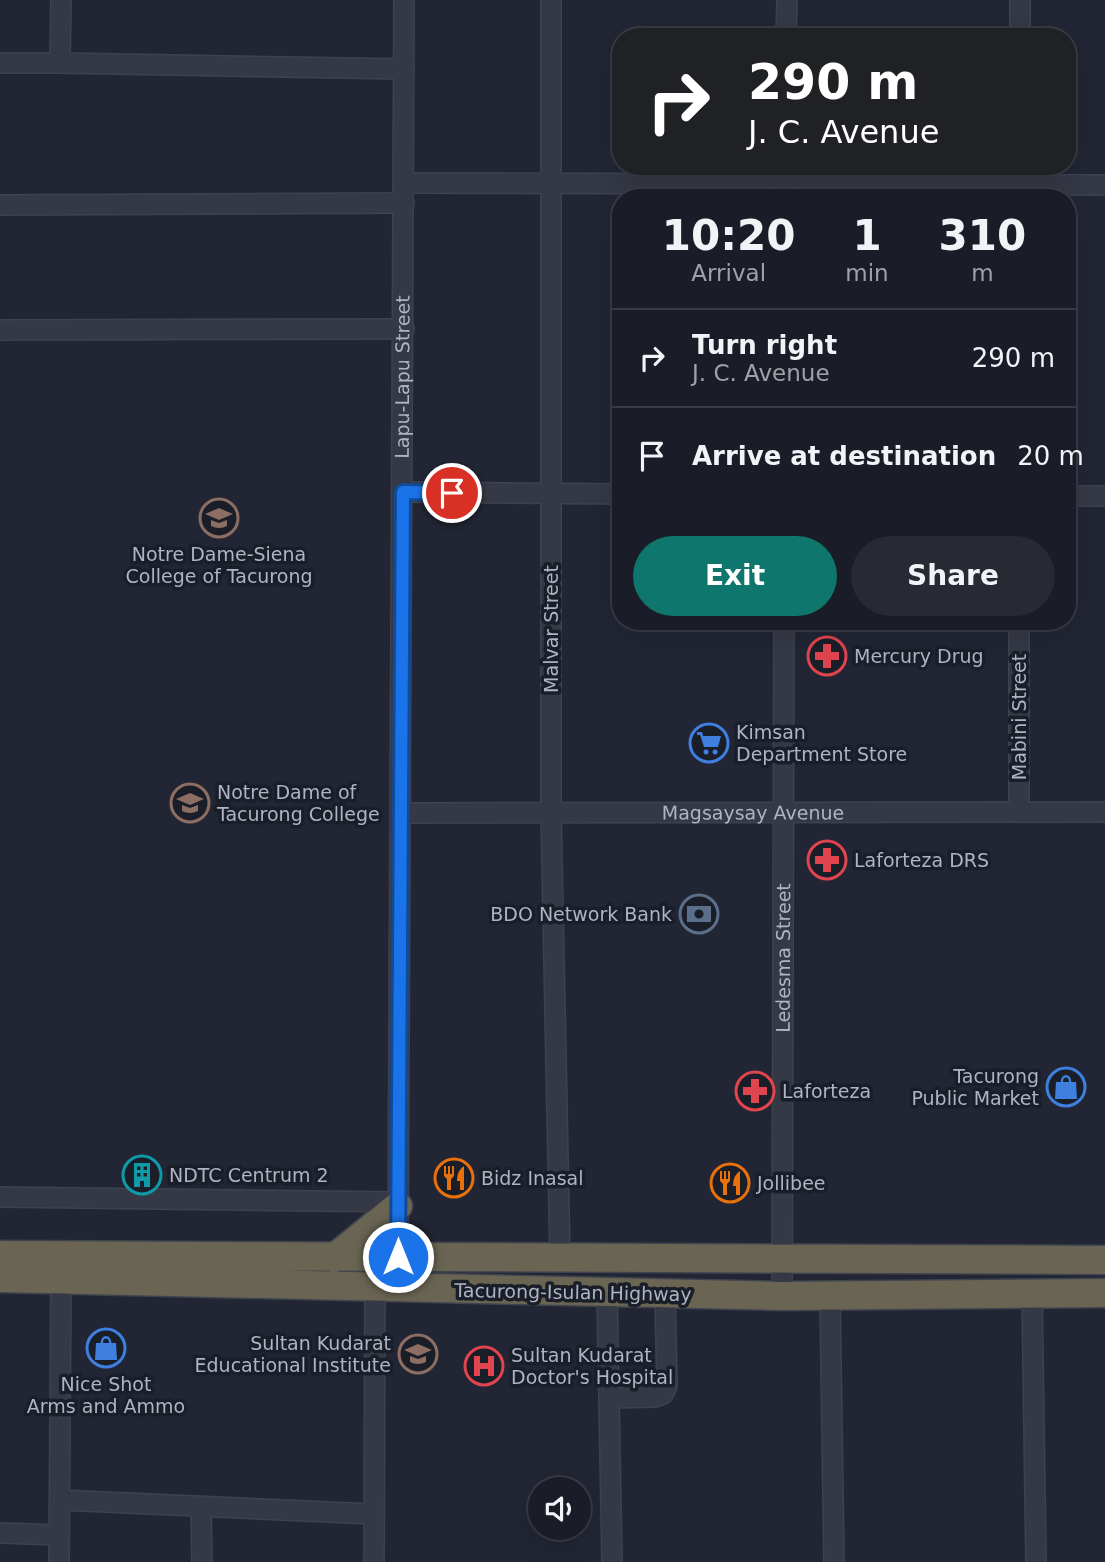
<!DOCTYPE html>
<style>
:root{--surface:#1a1c27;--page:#272933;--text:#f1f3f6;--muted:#9fa1a7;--line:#383a44;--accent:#0f766e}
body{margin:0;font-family:"DejaVu Sans",sans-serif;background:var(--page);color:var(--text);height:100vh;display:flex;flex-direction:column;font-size:26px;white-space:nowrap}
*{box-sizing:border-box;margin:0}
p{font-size:23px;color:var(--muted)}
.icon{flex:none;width:38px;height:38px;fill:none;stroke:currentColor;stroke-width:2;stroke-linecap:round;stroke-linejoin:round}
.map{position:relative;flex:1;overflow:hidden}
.panel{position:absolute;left:612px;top:189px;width:464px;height:441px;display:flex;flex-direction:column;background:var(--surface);border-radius:28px;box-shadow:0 7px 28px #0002,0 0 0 2px var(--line)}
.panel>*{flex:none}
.guide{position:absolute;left:612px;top:28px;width:464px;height:147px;border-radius:28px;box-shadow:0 7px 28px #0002,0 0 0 2px var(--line);background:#202124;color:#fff;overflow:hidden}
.buttons{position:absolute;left:528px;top:1477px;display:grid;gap:14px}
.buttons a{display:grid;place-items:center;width:63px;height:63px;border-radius:50%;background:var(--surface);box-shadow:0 7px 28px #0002,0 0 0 2px var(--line);font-size:35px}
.pin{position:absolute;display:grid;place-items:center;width:60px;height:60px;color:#fff;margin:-30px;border:4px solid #fff;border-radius:50%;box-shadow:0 2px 7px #0007}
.me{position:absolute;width:77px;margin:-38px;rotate:0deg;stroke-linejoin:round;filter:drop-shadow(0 0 5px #0008)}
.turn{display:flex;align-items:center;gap:24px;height:147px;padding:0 21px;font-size:32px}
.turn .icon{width:91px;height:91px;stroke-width:2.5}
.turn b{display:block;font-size:49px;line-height:60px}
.eta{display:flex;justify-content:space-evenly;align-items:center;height:119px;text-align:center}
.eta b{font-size:42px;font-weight:800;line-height:49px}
.button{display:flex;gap:14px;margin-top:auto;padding:14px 21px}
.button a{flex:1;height:80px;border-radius:42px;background:var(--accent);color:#fff;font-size:28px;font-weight:800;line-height:80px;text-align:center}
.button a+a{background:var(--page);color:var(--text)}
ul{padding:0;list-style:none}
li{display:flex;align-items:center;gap:21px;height:98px;padding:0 21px;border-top:2px solid var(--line)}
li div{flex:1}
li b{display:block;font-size:26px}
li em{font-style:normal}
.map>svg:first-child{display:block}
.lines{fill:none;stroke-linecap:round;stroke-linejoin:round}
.minor-casing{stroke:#3e424f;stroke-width:22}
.highway-casing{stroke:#3f434f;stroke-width:31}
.minor{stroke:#353945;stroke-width:19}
.highway{stroke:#6a6553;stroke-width:28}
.route-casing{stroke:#114b97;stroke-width:18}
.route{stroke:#1a73e8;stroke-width:12}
.labels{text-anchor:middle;stroke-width:7;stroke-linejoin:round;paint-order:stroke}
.street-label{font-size:19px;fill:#afb3c2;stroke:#1a1e29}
.poi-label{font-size:19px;fill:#afb3c2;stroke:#1a1e29;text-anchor:start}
</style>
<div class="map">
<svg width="1105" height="1562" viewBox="0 0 1105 1562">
<rect width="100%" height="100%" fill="#222634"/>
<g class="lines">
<defs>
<g id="minor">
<path d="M61 0 60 63 404 69"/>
<path d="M551 0V813L560 1258"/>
<path d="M1020 0V37"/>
<path d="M786 37 787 0"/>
<path d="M0 63H60"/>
<path d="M404 183 1105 185"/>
<path d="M785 198V166"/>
<path d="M0 205 404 203"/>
<path d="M0 330 404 329"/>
<path d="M403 492 621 494"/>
<path d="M1068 496H1105"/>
<path d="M1019 812V621"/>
<path id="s1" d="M401 813 1105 812"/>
<path d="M0 1197 398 1202"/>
<path id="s2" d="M398 1257 404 0"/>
<path d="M607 1292 612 1562"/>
<path d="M1032 1293 1036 1562"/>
<path id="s3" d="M782 1296 784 621"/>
<path d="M830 1296 834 1562"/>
<path d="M609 1398 655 1397 663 1394 667 1386 665 1294"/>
<path d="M60 1500 373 1514"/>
<path d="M201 1507 202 1562"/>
<path d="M0 1533 59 1535"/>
<path d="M59 1562 61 1279"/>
<path d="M374 1562 375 1288"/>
</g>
<path id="highway" d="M0 1255 1105 1260
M334 1258 398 1206
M0 1278 782 1296 1105 1293"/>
</defs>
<use href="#minor" class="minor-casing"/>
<use href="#highway" class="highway-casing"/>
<use href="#minor" class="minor"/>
<use href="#highway" class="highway"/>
</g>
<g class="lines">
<defs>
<path id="route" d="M398 1257 403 492 452 493"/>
</defs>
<use href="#route" class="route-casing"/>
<use href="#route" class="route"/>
</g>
<defs>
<symbol id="school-ring" viewBox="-11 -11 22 22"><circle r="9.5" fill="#1a1e29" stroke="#8d6e63" stroke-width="1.5"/><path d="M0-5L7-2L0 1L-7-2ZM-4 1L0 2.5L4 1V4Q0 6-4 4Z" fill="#8d6e63"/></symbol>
<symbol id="pharmacy-ring" viewBox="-11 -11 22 22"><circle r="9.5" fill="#1a1e29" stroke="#e0444e" stroke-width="1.5"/><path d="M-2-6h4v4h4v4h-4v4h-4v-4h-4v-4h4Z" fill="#e0444e"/></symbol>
<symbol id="supermarket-ring" viewBox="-11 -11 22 22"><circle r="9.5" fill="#1a1e29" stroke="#3f7fe0" stroke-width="1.5"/><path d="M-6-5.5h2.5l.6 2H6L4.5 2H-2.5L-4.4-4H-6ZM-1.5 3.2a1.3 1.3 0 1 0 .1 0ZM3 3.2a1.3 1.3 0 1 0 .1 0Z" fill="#3f7fe0"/></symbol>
<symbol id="university-ring" viewBox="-11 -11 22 22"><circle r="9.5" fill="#1a1e29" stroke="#8d6e63" stroke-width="1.5"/><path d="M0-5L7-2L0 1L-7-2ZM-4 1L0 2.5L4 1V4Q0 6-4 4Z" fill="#8d6e63"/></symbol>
<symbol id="bank-ring" viewBox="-11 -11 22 22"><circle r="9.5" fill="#1a1e29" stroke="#5c6f8a" stroke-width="1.5"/><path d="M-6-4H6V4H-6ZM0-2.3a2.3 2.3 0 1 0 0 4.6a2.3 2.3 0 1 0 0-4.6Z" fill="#5c6f8a"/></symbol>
<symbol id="shop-ring" viewBox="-11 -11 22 22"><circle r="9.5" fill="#1a1e29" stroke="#3f7fe0" stroke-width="1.5"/><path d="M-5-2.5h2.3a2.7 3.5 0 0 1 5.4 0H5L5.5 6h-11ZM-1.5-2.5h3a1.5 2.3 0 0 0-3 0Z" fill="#3f7fe0"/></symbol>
<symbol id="building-ring" viewBox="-11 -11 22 22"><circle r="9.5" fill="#1a1e29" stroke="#0f9aa8" stroke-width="1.5"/><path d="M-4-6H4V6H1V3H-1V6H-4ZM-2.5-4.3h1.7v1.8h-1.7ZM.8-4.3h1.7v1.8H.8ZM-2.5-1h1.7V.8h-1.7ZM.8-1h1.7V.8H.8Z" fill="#0f9aa8"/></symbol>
<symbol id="restaurant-ring" viewBox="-11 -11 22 22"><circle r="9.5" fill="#1a1e29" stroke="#e8710a" stroke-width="1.5"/><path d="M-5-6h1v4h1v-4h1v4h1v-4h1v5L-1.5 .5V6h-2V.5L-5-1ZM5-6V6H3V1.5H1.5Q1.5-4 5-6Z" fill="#e8710a"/></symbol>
<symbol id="hospital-ring" viewBox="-11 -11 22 22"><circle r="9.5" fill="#1a1e29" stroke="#e0444e" stroke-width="1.5"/><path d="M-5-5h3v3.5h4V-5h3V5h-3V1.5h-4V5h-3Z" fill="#e0444e"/></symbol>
</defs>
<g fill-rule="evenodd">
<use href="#school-ring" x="197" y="496" width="44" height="44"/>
<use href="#pharmacy-ring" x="805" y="634" width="44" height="44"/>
<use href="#supermarket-ring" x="687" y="721" width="44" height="44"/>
<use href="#university-ring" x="168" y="781" width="44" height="44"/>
<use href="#pharmacy-ring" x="805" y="838" width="44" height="44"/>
<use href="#bank-ring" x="677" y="892" width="44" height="44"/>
<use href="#shop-ring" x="1044" y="1065" width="44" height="44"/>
<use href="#pharmacy-ring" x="733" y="1069" width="44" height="44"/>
<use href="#building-ring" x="120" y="1153" width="44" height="44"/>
<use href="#restaurant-ring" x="432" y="1156" width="44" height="44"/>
<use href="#restaurant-ring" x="708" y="1161" width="44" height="44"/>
<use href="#shop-ring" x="84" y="1326" width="44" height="44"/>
<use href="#school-ring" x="396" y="1332" width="44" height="44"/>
<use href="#hospital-ring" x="462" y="1344" width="44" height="44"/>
</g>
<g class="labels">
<g class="street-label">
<text dy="7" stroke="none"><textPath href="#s2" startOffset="880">Lapu-Lapu Street</textPath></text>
<text transform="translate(551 629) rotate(-90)" y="7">Malvar Street</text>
<text transform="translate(1019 717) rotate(-90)" y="7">Mabini Street</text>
<text dy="7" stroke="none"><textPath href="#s1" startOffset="352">Magsaysay Avenue</textPath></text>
<text dy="7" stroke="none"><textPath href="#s3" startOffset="338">Ledesma Street</textPath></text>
<text transform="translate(573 1292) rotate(1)" y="7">Tacurong-Isulan Highway</text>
</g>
<g class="poi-label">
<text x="219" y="561" text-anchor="middle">Notre Dame-Siena<tspan x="219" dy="22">College of Tacurong</tspan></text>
<text x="854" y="663">Mercury Drug</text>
<text x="736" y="739">Kimsan<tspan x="736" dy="22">Department Store</tspan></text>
<text x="217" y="799">Notre Dame of<tspan x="217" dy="22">Tacurong College</tspan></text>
<text x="854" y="867">Laforteza DRS</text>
<text x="672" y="921" text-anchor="end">BDO Network Bank</text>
<text x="1039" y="1083" text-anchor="end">Tacurong<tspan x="1039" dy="22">Public Market</tspan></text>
<text x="782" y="1098">Laforteza</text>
<text x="169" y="1182">NDTC Centrum 2</text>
<text x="481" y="1185">Bidz Inasal</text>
<text x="757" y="1190">Jollibee</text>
<text x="391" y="1350" text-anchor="end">Sultan Kudarat<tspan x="391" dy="22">Educational Institute</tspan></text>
<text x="511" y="1362">Sultan Kudarat<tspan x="511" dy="22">Doctor's Hospital</tspan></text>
<text x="106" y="1391" text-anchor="middle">Nice Shot<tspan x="106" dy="22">Arms and Ammo</tspan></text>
</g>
</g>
</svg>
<div class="buttons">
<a><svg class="icon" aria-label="sound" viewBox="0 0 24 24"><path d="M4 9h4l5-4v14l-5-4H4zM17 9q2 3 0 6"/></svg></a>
</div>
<div class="pin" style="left:452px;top:493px;background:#d93025"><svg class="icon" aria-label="arrive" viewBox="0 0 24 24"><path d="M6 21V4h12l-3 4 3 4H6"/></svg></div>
<svg class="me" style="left:398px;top:1257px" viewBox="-20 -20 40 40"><circle r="17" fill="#1a73e8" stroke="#fff" stroke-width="3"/><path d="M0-11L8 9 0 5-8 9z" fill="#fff"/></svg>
<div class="guide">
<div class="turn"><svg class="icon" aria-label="right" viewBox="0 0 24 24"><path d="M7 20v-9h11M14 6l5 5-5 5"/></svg><div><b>290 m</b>J. C. Avenue</div></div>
</div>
<section class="panel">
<div class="eta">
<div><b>10:20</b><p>Arrival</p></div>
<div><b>1</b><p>min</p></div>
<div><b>310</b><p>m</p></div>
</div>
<ul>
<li><svg class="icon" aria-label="right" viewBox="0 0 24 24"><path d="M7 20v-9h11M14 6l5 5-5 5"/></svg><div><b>Turn right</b><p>J. C. Avenue</p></div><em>290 m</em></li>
<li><svg class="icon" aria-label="arrive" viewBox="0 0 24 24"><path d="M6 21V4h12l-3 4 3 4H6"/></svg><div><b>Arrive at destination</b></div><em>20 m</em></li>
</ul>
<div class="button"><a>Exit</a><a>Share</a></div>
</section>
</div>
